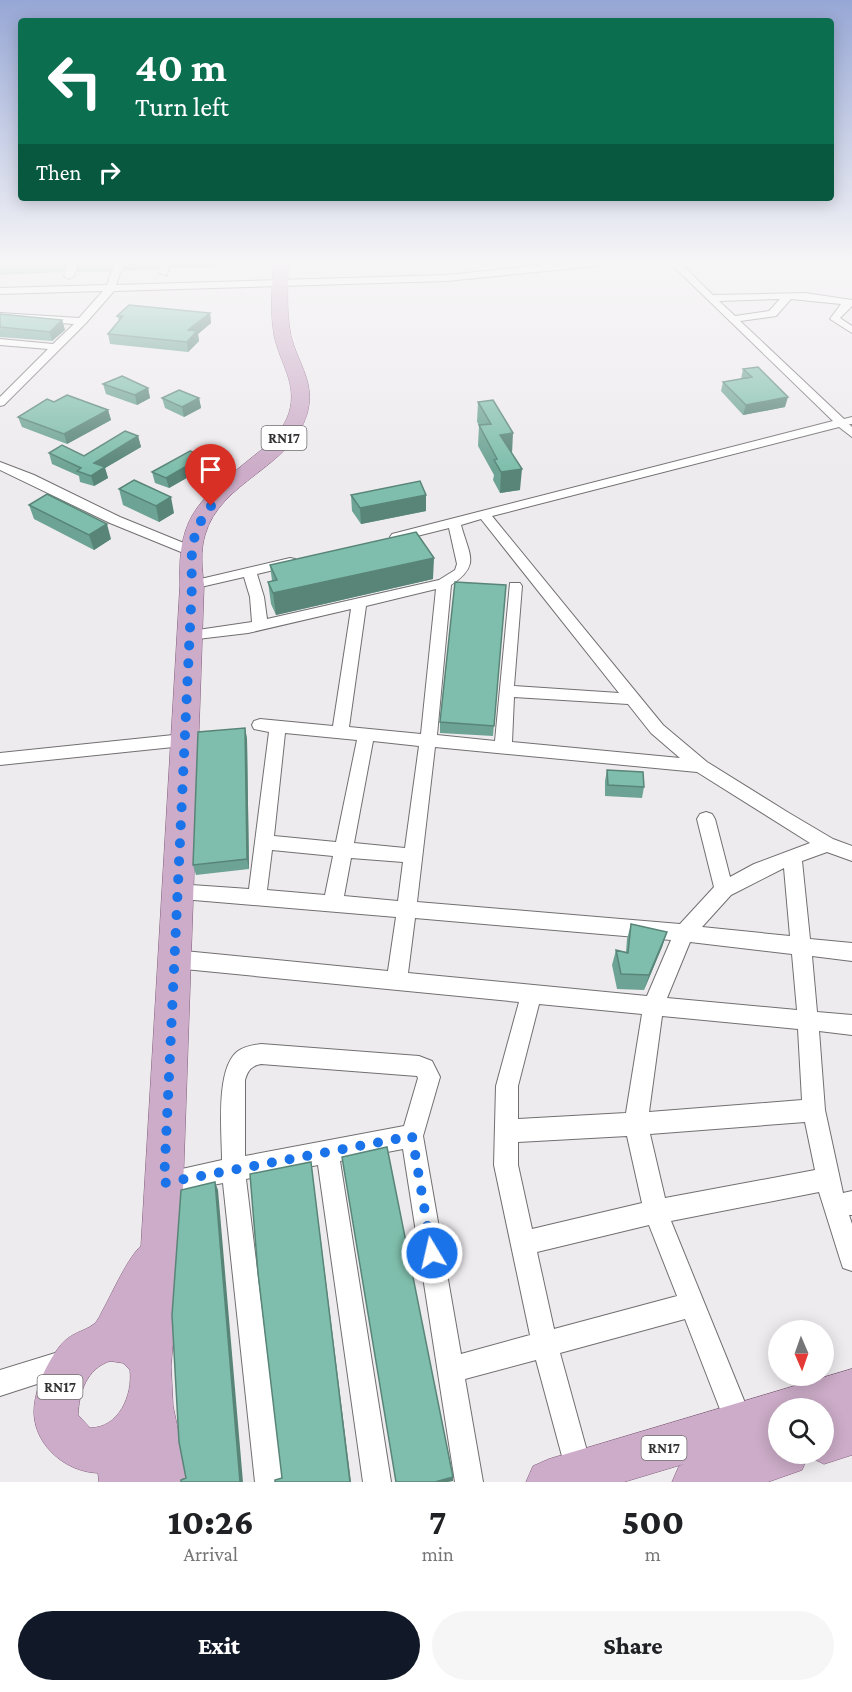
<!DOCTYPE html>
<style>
:root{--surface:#fff;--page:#f6f6f6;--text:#202124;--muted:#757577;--accent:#111827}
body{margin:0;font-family:"Crimson Pro",serif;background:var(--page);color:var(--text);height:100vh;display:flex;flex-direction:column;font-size:22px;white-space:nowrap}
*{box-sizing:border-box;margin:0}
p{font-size:20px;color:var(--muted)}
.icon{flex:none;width:33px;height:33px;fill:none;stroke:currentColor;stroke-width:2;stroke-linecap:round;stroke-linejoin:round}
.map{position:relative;height:1482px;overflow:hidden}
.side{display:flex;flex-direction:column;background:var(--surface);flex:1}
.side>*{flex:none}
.banner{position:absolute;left:18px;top:18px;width:816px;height:183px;border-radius:6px;box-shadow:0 3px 15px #0003;background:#0b6e4f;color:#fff;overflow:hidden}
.needle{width:39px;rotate:178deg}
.controls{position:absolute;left:768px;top:1320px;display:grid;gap:12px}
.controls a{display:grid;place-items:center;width:66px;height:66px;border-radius:50%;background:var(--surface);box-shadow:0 3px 15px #0003;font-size:30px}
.pin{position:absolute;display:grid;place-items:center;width:51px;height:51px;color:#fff;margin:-62px -26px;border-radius:50% 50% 50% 0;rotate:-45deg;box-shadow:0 0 6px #0007}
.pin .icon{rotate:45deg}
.me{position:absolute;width:66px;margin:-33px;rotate:351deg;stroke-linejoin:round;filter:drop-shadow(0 0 4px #0008)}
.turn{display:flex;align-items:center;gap:21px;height:126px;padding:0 18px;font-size:27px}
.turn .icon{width:78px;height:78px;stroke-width:2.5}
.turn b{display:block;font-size:42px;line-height:51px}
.then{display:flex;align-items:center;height:57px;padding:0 18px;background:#0003;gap:12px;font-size:22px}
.eta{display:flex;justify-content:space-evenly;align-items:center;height:102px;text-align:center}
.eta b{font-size:36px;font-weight:800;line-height:42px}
.action{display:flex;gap:12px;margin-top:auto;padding:12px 18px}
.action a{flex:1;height:69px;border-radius:36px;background:var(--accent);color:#fff;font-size:24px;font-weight:800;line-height:69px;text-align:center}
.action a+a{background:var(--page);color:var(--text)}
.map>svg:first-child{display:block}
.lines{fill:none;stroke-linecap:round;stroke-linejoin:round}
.minor-casing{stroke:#726f71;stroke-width:2}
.primary-casing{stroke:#805d7b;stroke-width:1}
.minor{fill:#fff;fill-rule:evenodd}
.primary{fill:#ccacc8;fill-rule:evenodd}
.wall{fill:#6da394}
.shaded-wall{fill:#598578}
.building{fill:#7fbeac;stroke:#598578;stroke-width:1.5}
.route{stroke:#1a73e8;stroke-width:10;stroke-dasharray:0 18}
.labels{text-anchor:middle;stroke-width:5;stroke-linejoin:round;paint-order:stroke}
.shield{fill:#fff;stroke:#706f70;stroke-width:1.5}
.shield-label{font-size:15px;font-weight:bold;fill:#333132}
</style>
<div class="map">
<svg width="852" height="1482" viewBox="0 0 852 1482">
<rect width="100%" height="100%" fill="#eeebee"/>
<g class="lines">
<defs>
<path id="minor" d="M69 262H78L74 276 69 279 64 276Z
M115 262H124L116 285 447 275 575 262H609L605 265 447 281 114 291 86 323 4 405 0 406V397L48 349 0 345V339L53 344 74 324 0 319V313L79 318 103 291 0 294V288L107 285Z
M161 262H170L167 275 159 273Z
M669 262H679L713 295 805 293 852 300V306L840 318 852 326V333L830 319 841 304 791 299 776 316 740 321 844 419 852 417V424H849L852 427V437L839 427 492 516 663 725 707 762 789 813 833 839 852 846V861L827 852 802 861 810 939 852 943V961L812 956 817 1012 852 1015V1035L819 1031 825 1110 843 1193 852 1191V1215H849L852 1224V1271L843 1268 840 1259 819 1192 671 1221 754 1425 750 1435 740 1439 730 1435 685 1319 560 1353 593 1473 589 1482H569L536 1360 465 1379 483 1482H455L403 1149 340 1161 391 1482H363L318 1165 246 1179 283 1482H255L223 1183 163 1195 155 1191 151 1183 155 1175 222 1160C222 1133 215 1068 238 1051 245 1046 254 1045 261 1044L419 1056 432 1061 440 1077 423 1136 461 1354 530 1335 494 1165 496 1086 519 1002 174 968 167 965 164 959 167 953 174 950 388 971 396 917 170 898 168 892 170 886 177 884 249 889 269 732 254 729 252 725 254 721 260 719 333 726 351 609 248 633 189 640 184 638 182 635 184 632 252 622 250 597 244 577 192 589 185 585 192 581 290 558 295 559 297 562 295 565 257 574 264 597 267 619 439 580 455 570 457 564 449 528 397 541 390 537 392 534 833 421ZM780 299 769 311 735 316 719 301ZM481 519 619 693 514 686 522 586 520 583H510L495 741 437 735 451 585C481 565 469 555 461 525ZM436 589 421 734 349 727 366 606ZM514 697 628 704 651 733 680 758 512 742ZM285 733 357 740 336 842 274 836ZM373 741 419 746 405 848 354 843ZM435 747 697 772 810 843 754 864 730 877 715 819 712 814 706 812 700 814 697 819 714 887 680 924 417 902ZM272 850 333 856 325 895 267 890ZM351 858 403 862 398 901 344 896ZM784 868 790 936 702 927 731 895ZM415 918 671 940 647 996 408 973ZM690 942 792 954 797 1010 667 998ZM539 1004 642 1014 626 1113 518 1119V1086ZM662 1016 798 1029 802 1100 649 1112ZM261 1064 417 1076 418 1078 404 1126 245 1156V1080C248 1070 251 1066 261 1064ZM805 1122 815 1170 665 1198 650 1134ZM627 1136 642 1203 532 1229 518 1165V1142ZM649 1225 677 1296 554 1329 537 1252Z
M0 462 34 475 120 517 196 548 198 551 191 555 186 554 110 523 0 470Z
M183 734 189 736 191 740 189 744 183 746 0 765V753Z
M65 1350 74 1354 78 1363 74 1372 0 1396V1370Z"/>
<path id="primary" d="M274 262H288C288 287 286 312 291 336 298 364 316 383 307 414 291 468 220 481 205 535 200 551 202 569 204 585L181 1246 171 1366 173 1406 189 1482H99L98 1473C66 1472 35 1446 34 1413 34 1390 46 1364 60 1346 71 1332 84 1332 94 1324 98 1321 101 1313 104 1308 112 1293 129 1256 141 1246L180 585C177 512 202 498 255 455 269 444 283 431 289 413 298 383 280 364 274 335 270 311 272 286 274 262ZM110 1361 123 1363 130 1370C133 1395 119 1428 90 1428L78 1415C79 1393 86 1369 110 1361Z
M852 1369V1455L824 1464 808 1456 802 1470 768 1482H672L679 1466 684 1464 624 1482H526L533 1466 549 1459ZM778 1408H824V1454H778Z"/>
</defs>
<use href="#minor" class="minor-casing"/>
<use href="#primary" class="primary-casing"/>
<use href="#minor" class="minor"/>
<use href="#primary" class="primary"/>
</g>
<path class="wall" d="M0 262H68L63 272 0 275Z
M76 262H114L109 272H77Z
M122 262H160L157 269 123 271Z
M170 262H261L260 266 171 268Z
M210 313 211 323 198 334 199 341 188 352 110 344 108 334 119 321 117 316Z
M0 314 62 320 65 330 52 341 0 337Z
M743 369 785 407 743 415 721 391 723 382 741 379Z
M103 384 148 388 150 398 137 405 106 394Z
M162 398H199L201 408 184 417 165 408Z
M478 402 512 454 520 490 500 493 493 480 494 475 478 446 479 425 477 422Z
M108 410 111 420 67 444 22 427 18 417Z
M138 436 141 447 105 468 108 478 94 486 80 482 79 476 52 464 49 453 84 456Z
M206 467 169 488 155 483 152 472Z
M119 489 174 513 159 522 123 505Z
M351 495 426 511 361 524 352 511Z
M29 505 111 539 94 550 34 519Z
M270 565 433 579 276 615 271 604 268 582 272 581Z
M506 585 493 736 440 733V722Z
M245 728 247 739 249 869 196 875 193 865Z
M607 770 644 787 642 798 605 796V781Z
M631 924 667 932 662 947 644 990 617 989 612 965 616 950 626 952 627 939Z"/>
<path class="shaded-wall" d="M61 262H68L63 272 61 264Z
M108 262H114L109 272 107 263Z
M156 262H160L157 269Z
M210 313 211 323 198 334 199 341 188 352 187 342 188 330Z
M62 320 65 330 52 341 50 332Z
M148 388 150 398 137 405 135 395Z
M788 397 785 407 743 415 746 405Z
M199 398 201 408 184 417 182 407Z
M108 410 111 420 67 444 64 434Z
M513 433 512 454 500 435Z
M138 436 141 447 105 468 108 478 94 486 91 476 94 463Z
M204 456 206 467 169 488 166 478Z
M522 469 520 490 500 493 501 472Z
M426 495V511L361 524 360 508Z
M171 497 174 513 159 522 156 506Z
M107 524 111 539 94 550 89 535Z
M434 558 433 579 276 615 273 593Z
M245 728 247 739 249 869 247 859Z
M667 932 662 947 644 990 649 975Z
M311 1162 351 1482H350Z
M215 1182 218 1190 243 1482H240Z
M453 1477V1481L448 1482H435Z"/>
<path class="building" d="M0 262H61V264L0 266Z
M76 262H108L107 263H75Z
M129 305 210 313 188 330 197 331 187 342 108 334 123 316H117Z
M0 314 62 320 50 332 0 327Z
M758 367 788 397 746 405 723 382 752 377 743 369Z
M122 376 148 388 135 395 103 384Z
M179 390 199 398 182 407 162 398Z
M67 395 108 410 64 434 18 417 47 399 54 402Z
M493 400 513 433 500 435 522 469 501 472 494 460 497 459 479 425 491 424 478 402Z
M125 431 138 436 94 463 105 467 91 476 77 471 81 468 49 453 62 445 84 456Z
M190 451 204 456 166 478 152 472Z
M134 480 171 497 156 506 119 489Z
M420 481 426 495 360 508 351 495Z
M47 494 107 524 89 535 29 505Z
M416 532 434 558 273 593 268 582 277 580 270 565Z
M455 582 506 585 494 726 440 722Z
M245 728 247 859 193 865 198 732Z
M607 770 643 772 644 787 608 785Z
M631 924 667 932 649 975 621 974 616 950 628 953Z
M387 1147 453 1477 435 1482H396L342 1157Z
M311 1162 350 1482H275V1480L282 1478 258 1273 250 1174Z
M215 1182 240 1482H181V1480L186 1478 179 1442 172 1315 181 1190Z"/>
<linearGradient id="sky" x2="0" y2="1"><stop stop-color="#97a7d5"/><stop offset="0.56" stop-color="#f7f6f7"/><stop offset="1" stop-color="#f7f6f7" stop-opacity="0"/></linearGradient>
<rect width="852" height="470" fill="url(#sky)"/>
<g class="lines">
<path class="route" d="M211 506C190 533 191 551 192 585L164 1183 412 1136 432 1253"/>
</g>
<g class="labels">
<g class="shield">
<rect x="261.5" y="426" width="45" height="24" rx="4.5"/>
<rect x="37.5" y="1375" width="45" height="24" rx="4.5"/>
<rect x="641.5" y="1436" width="45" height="24" rx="4.5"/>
</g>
<g class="shield-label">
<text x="284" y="443">RN17</text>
<text x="60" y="1392">RN17</text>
<text x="664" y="1453">RN17</text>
</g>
</g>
</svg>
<div class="controls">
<a><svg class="needle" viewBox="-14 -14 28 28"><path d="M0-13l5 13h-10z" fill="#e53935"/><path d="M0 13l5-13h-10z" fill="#757577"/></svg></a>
<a><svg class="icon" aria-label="search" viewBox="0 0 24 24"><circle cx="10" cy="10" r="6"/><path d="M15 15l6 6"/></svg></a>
</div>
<div class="pin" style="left:211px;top:506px;background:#d93025"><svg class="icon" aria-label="arrive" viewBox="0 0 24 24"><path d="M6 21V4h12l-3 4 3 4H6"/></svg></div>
<svg class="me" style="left:432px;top:1253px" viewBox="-20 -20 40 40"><circle r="17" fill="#1a73e8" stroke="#fff" stroke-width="3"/><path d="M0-11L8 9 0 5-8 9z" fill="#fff"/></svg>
<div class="banner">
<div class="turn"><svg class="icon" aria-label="left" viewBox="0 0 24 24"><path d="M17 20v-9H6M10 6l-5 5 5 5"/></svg><div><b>40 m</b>Turn left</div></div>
<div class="then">Then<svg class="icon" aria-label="right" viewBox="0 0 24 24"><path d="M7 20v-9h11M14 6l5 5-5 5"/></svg></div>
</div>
</div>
<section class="side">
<div class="eta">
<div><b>10:26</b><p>Arrival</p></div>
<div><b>7</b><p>min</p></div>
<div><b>500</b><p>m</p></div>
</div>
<div class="action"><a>Exit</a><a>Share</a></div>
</section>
